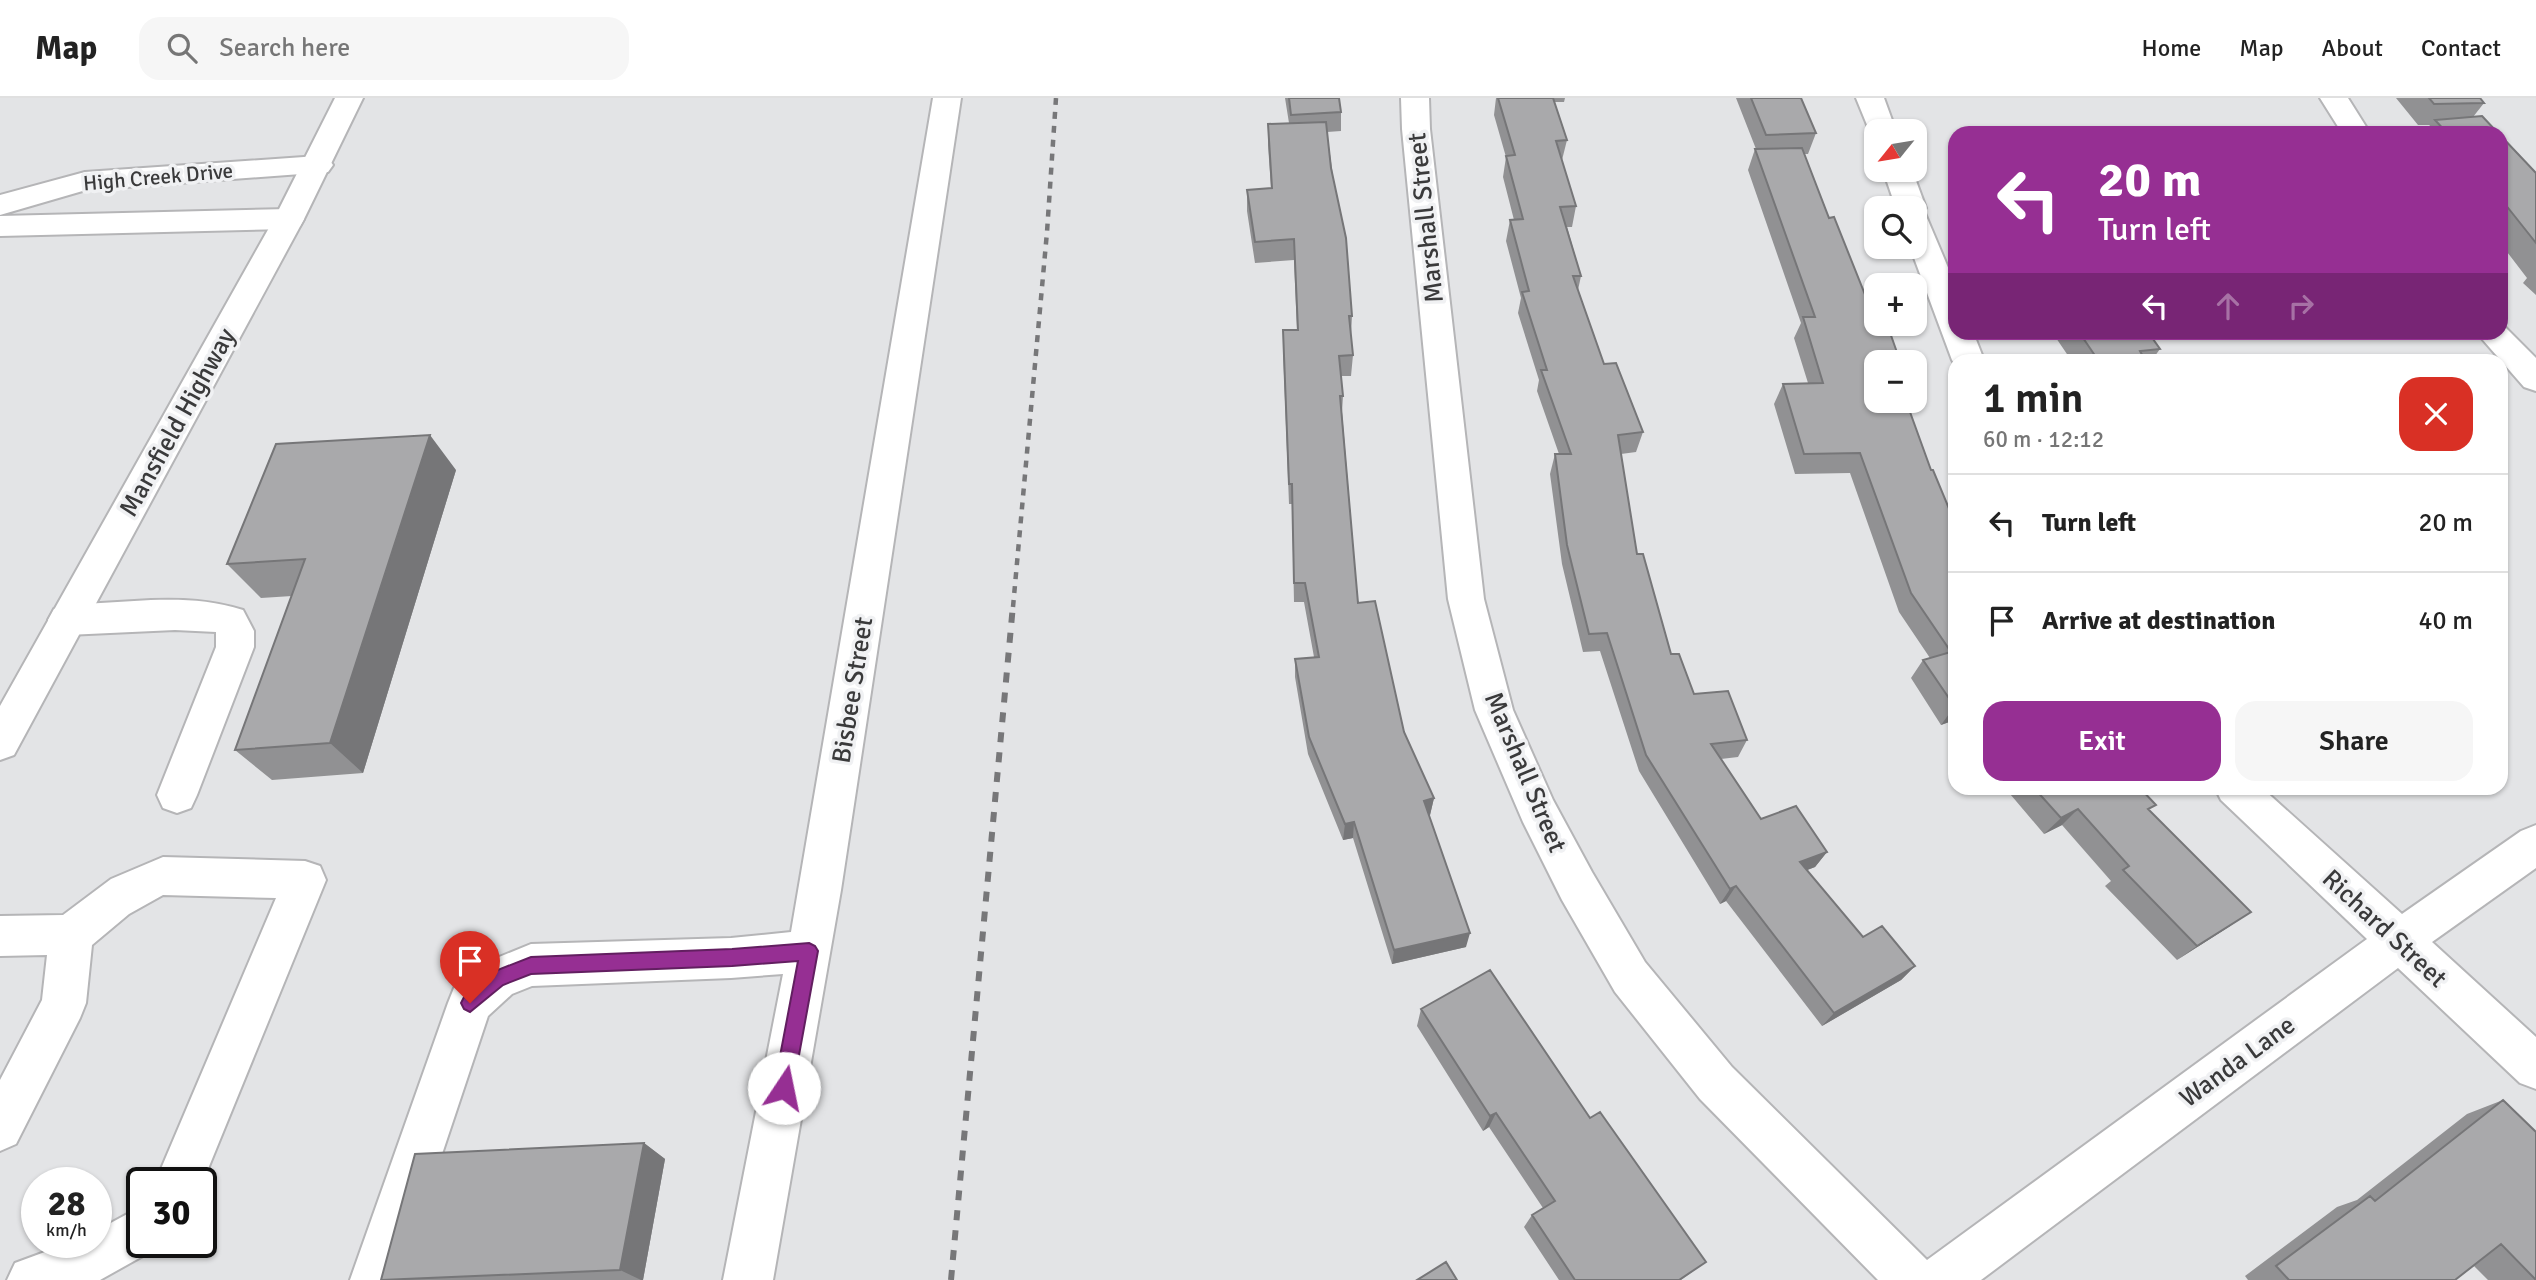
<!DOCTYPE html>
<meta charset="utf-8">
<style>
:root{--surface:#fff;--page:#f6f6f6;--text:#222;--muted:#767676;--line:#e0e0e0;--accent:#962f93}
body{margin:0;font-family:Signika,sans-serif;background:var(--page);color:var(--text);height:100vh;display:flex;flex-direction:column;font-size:26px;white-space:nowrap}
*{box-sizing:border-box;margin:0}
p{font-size:23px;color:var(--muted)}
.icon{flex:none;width:38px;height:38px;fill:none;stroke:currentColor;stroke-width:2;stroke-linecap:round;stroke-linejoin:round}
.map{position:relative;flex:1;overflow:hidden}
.drawer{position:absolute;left:1948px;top:256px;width:560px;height:441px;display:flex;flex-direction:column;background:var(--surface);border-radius:21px;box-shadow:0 2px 5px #0004}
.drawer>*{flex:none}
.guide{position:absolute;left:1948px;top:28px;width:560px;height:214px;border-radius:21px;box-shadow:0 2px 5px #0004;background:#962f93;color:#fff;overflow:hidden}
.needle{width:46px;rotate:240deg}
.tools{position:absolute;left:1864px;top:21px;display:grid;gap:14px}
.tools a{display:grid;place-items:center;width:63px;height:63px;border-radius:14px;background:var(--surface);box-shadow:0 2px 5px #0004;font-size:35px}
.speed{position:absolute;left:21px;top:1069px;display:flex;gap:14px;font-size:35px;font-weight:700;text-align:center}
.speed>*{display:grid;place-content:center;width:91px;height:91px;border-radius:50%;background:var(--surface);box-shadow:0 2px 5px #0004;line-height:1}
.speed small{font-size:18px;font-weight:400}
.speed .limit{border:4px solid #111;border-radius:10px;background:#fff;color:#111}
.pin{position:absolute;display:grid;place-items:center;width:60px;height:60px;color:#fff;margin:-72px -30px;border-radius:50% 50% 50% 0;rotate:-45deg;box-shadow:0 0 7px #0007}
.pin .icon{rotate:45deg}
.me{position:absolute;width:77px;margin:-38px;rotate:11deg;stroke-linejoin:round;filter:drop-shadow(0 0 5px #0008)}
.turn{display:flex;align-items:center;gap:24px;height:147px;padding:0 35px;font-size:32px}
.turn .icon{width:91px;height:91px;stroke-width:2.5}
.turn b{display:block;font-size:49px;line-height:60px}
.lanes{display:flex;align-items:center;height:66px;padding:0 35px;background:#0003;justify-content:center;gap:35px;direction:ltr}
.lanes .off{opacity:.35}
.round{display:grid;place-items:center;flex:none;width:74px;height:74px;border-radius:21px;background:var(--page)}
.summary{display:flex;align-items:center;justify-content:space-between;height:119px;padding:0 35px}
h1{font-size:42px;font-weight:600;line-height:52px}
.cta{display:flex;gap:14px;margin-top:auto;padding:14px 35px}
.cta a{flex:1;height:80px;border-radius:21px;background:var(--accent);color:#fff;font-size:28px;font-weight:600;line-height:80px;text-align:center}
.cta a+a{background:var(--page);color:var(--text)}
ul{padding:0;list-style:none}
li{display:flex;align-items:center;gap:21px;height:98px;padding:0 35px;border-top:2px solid var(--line)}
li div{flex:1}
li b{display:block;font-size:26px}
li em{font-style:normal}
header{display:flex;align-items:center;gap:42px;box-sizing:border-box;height:98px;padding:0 35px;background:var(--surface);border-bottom:2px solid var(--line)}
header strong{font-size:33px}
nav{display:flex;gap:38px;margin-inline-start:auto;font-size:24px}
.search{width:490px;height:63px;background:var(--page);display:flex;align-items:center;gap:18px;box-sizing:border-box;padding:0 24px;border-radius:21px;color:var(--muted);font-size:26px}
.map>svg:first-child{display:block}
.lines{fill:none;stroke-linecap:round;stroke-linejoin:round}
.minor-casing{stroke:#b5b5b7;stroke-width:4}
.major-casing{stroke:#b5b5b7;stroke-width:4}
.minor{fill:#fff;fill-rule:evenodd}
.major{fill:#fff;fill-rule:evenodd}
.rail-far1{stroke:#777779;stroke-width:4.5;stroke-dasharray:7 7;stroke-linecap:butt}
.rail{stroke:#777779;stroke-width:6;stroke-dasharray:10 10;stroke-linecap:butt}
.wall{fill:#919193}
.shaded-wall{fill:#767678}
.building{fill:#a9a9ab;stroke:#767678;stroke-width:2}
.route{fill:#962f93;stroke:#621f60;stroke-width:2}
.labels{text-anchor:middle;stroke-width:7;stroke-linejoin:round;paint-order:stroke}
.far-street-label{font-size:21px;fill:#3a3a3b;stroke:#f0f1f3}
.street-label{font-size:26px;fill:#3a3a3b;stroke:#f0f1f3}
</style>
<header>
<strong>Map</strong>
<div class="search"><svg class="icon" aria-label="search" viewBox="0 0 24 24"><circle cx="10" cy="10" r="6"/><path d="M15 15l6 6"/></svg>Search here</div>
<nav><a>Home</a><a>Map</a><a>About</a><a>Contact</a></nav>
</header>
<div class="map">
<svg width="2536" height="1182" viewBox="0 0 2536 1182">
<rect width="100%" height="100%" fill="#e3e4e6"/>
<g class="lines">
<defs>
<path id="minor" d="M933 0H961L841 792 773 1182H723L783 876 731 880 532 888 512 896 488 918 400 1182H350L448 905 454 890 482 866 531 846 731 840 791 834Z
M1401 0H1429L1430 31 1484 501 1513 612 1553 702 1592 774 1645 864 1732 969 1927 1162 2367 841 2221 702 2215 690H2262L2402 816 2521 733 2536 727V770L2432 844 2536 939V991L2520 985 2398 870 1981 1182H1878L1700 1001 1615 894 1562 802 1523 724 1475 612 1448 501 1402 31Z
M1856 0H1884L1896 33H1876V40L1872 39Z
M2320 0H2348L2370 35H2342Z
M318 58 328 60 333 67 328 74 86 92 0 117V97L85 74Z
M1883 72H1912L1926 110 1924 113 1955 186V234H1973L1984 262H1955V267L1952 262 1910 149H1914V110H1896Z
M289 111 300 114 304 121 300 128 289 131 0 138V118Z
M2501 225 2536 260V293L2524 289 2476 234H2501Z
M151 502C183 501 212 502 243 512L254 533V549L197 697 191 710 177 715 163 710 157 697 216 549V534L175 532 67 537 54 533 48 522 54 511 67 507Z
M163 759 305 763 320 768 326 782 201 1088V1085H155L276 800 163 797 129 816 92 847 86 905 80 920 16 1046 0 1053V982L42 902 47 857 0 858V818L63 817 111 781Z
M142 1108V1144H161L159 1149 100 1182H7L15 1165 72 1144H96V1133Z"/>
<path id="major" d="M335 0H363L304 121 14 657 0 662V608L274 121Z"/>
</defs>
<use href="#minor" class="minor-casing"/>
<use href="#major" class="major-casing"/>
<use href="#minor" class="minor"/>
<use href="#major" class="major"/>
<path class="rail-far1" d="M1013 509 1047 134 1056 0"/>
<path class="rail" d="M951 1182 1013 507"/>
</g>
<path class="wall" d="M1285 0H1339L1341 14V33L1327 34 1352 218 1351 237 1353 257 1351 278H1341L1343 298 1342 314 1358 505 1404 634 1434 700 1430 717H1429L1466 849 1392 866 1353 740 1343 742 1308 656 1295 579V561L1314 559 1304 504H1294L1292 406H1289L1283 252V232H1297L1294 162 1255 165 1247 113V92L1271 90 1268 47V26L1289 25Z
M1496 0H1565L1564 4H1554L1567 42 1562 62 1576 108 1572 129H1567L1581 178 1578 192 1604 266 1643 334 1636 354 1621 356 1637 456 1671 556 1694 596 1747 642 1738 659 1721 661 1761 721 1827 754 1815 769 1807 772 1863 839 1915 868 1901 882 1822 928 1726 803 1720 806 1639 673 1600 553 1583 554 1562 466 1550 376 1555 356H1559L1537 293 1539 282 1518 215 1521 200 1506 143 1510 122H1514L1503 79 1506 59 1494 17Z
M1736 0H1801L1816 35 1808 56H1804L1829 120 1866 199 1900 263 1899 264H1876L1931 372 1955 425V632L1949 624 1941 627 1911 580 1923 562 1930 560 1899 514 1850 375 1795 376 1774 306 1783 286 1808 285 1794 240 1801 225 1748 72 1755 51H1756Z
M2396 0H2480L2484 5 2473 19 2498 35H2424L2430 27H2418Z
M2501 38 2536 75V197L2523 185 2527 180 2501 146Z
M2052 234H2148L2160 251 2152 262H2071Z
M456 372 363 675 272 682 235 652 292 498 261 500 227 466Z
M2005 690H2140L2150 713 2230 828 2177 862 2105 788 2111 783 2062 727 2044 736Z
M1421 911 1692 1174 1681 1182H1559L1524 1129 1532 1117 1543 1110 1489 1029 1483 1033 1417 928Z
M2503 1002 2536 1182H2488L2474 1168 2455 1182H2248L2245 1178 2337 1109 2357 1102 2467 1016Z
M644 1045 665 1061 643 1182H381Z"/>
<path class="shaded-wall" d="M430 337 456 372 363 675 330 645Z
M1954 609 1955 617 1949 624 1941 627Z
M1434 700 1430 717 1421 719 1424 703Z
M2078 711 2062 727 2044 736 2061 720Z
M1354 724 1353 740 1343 742 1345 726Z
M1827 754 1815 769 1789 779 1800 764Z
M1736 788 1726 803 1720 806 1730 791Z
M2251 814 2230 828 2177 862 2197 848Z
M1470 835 1466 849 1392 866 1394 852Z
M1915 868 1901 882 1822 928 1834 915Z
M1496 1015 1489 1029 1483 1033 1490 1018Z
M644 1045 665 1061 643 1182H641L620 1172Z"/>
<path class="building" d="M1289 0H1339L1341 14 1291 17Z
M1498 0H1553L1567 42 1556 43 1576 108 1560 109 1581 178H1573L1604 266 1616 265 1643 334 1618 337 1637 456H1643L1671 556H1679L1694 596 1728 593 1747 642 1711 646 1761 721 1796 708 1827 754 1800 764 1863 839 1882 828 1915 868 1834 915 1736 788 1730 791 1646 657 1607 535 1589 536 1567 447 1555 356H1571L1541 272H1547L1522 194 1529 193 1510 122 1523 121 1506 58 1515 57Z
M1751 0H1801L1816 35 1766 37Z
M2429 0H2480L2484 5 2434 6Z
M2482 18 2498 35H2447L2435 22Z
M1326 24 1331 70 1346 140 1352 218H1349L1353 257 1339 258 1343 298H1340L1358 505 1375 503 1404 634 1434 700 1424 703 1470 835 1394 852 1354 724 1345 726 1309 639 1295 561 1319 559 1305 485H1294L1292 386H1289L1283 232H1298L1294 141 1255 144 1247 92 1272 90 1268 26Z
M2501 38 2536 75V145L2501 101Z
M1802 50 1829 120 1834 119 1866 199H1876V226H1887L1900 263 1876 264V303H1906L1931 372H1933L1955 425V609L1923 562 1951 554 1911 495 1860 355 1804 356 1783 286 1823 285 1803 219H1815L1755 51Z
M2079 234H2148L2160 251 2140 253 2145 262H2098Z
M430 337 330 645 235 652 305 461 227 466 276 346Z
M2034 690H2140L2156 707 2148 711 2251 814 2197 848 2123 772 2129 768 2078 711 2061 720Z
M1490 872 1590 1020 1600 1014 1706 1164 1679 1182H1575L1532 1117 1555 1103 1496 1015 1490 1018 1421 911Z
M2503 1002 2536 1034V1182L2501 1146 2455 1182H2289L2276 1168 2370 1098 2375 1103Z
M644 1045 620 1172 381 1182 415 1056Z
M1446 1164 1457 1182H1417Z"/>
<path class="route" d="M809 845 815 848 818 853 793 990 791 997 784 1000 777 997 774 990 798 863 732 868 531 876 503 887 470 914 464 911 461 905 464 899 490 875 531 859 732 851Z"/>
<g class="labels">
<g class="far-street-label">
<text transform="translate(158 79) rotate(-5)" y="7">High Creek Drive</text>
</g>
<g class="street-label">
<text transform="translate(1425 120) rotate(-96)" y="9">Marshall Street</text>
<text transform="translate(177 324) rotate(-61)" y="9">Mansfield Highway</text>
<text transform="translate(852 592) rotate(-81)" y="9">Bisbee Street</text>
<text transform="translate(1526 674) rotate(67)" y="9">Marshall Street</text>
<text transform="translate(2385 830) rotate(43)" y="9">Richard Street</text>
<text transform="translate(2237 963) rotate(-36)" y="9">Wanda Lane</text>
</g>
</g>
</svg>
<div class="tools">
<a><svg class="needle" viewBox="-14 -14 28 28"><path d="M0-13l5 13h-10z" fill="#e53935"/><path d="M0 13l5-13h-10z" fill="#767676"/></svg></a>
<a><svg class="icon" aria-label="search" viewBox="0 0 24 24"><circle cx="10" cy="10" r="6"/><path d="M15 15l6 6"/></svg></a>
<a>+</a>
<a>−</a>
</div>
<div class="speed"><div>28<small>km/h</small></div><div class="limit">30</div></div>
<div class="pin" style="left:470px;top:905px;background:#d93025"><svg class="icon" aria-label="arrive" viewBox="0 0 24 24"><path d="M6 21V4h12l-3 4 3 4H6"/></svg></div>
<svg class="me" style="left:784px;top:990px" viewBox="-20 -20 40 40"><circle r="19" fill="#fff"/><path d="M0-13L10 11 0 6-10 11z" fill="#962f93"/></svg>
<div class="guide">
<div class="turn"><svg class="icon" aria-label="left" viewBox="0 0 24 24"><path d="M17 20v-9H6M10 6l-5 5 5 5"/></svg><div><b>20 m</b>Turn left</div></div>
<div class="lanes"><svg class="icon" aria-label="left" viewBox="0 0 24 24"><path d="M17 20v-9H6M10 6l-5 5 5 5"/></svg><svg class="icon off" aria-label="ahead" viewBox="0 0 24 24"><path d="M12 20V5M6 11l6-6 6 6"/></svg><svg class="icon off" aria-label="right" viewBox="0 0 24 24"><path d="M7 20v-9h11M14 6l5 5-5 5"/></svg></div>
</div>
<section class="drawer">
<div class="summary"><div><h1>1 min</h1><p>60 m · 12:12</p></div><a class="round" style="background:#d93025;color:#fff"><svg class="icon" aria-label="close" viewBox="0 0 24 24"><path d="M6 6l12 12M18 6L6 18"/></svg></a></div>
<ul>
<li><svg class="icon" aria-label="left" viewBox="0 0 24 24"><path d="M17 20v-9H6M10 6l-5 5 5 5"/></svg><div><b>Turn left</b></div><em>20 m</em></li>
<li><svg class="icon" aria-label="arrive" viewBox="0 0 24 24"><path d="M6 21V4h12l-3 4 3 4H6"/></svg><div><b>Arrive at destination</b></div><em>40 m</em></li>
</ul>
<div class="cta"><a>Exit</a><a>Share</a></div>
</section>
</div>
